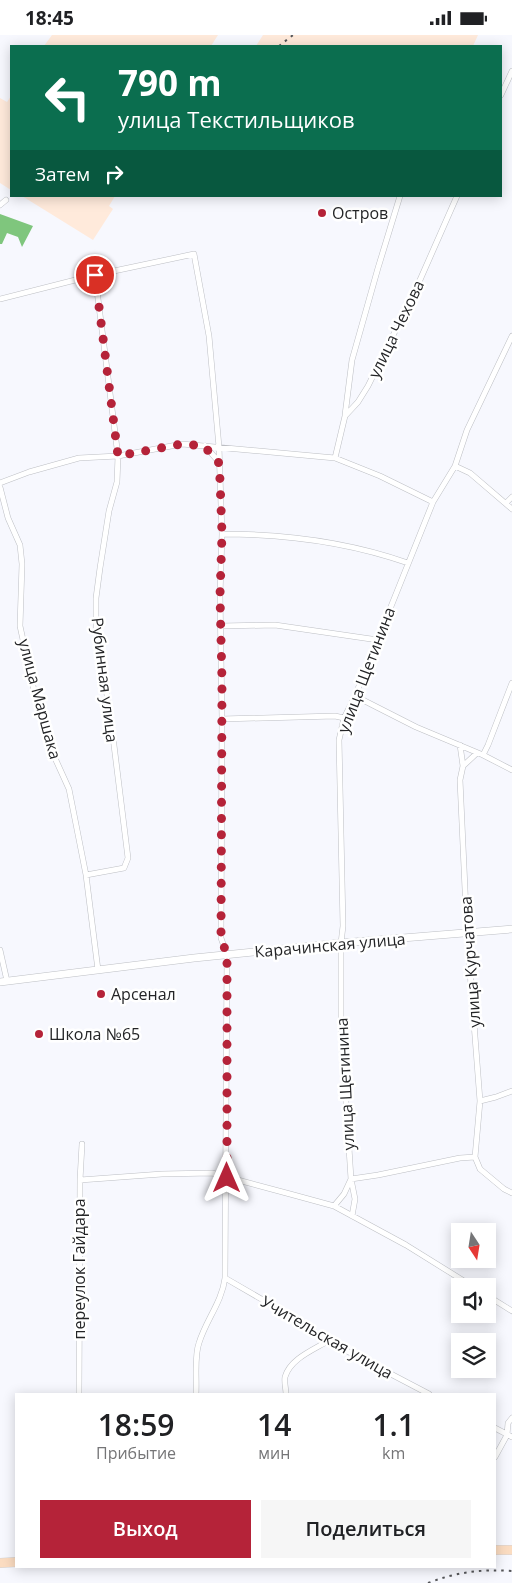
<!DOCTYPE html>
<html lang="ru">
<meta charset="utf-8">
<style>
:root{--surface:#fff;--page:#f6f6f6;--text:#202124;--muted:#757577;--accent:#b52339}
body{margin:0;font-family:"Open Sans",sans-serif;background:var(--page);color:var(--text);height:100vh;display:flex;flex-direction:column;font-size:19px;white-space:nowrap}
*{box-sizing:border-box;margin:0}
p{font-size:16px;color:var(--muted)}
.icon{flex:none;width:28px;height:28px;fill:none;stroke:currentColor;stroke-width:2;stroke-linecap:round;stroke-linejoin:round}
.map{position:relative;flex:1;overflow:hidden}
.panel{position:absolute;left:15px;top:1358px;width:481px;height:175px;display:flex;flex-direction:column;background:var(--surface);border-radius:0px;box-shadow:0 2px 12px #0003}
.panel>*{flex:none}
.guide{position:absolute;left:10px;top:10px;width:492px;height:152px;border-radius:0px;box-shadow:0 2px 12px #0003;background:#0b6e4f;color:#fff;overflow:hidden}
.needle{width:32px;rotate:168deg}
.controls{position:absolute;left:451px;top:1188px;display:grid;gap:10px}
.controls a{display:grid;place-items:center;width:45px;height:45px;border-radius:0px;background:var(--surface);box-shadow:0 2px 12px #0003;font-size:25px}
.pin{position:absolute;display:grid;place-items:center;width:42px;height:42px;color:#fff;margin:-21px;border:2px solid #fff;border-radius:50%;box-shadow:0 1px 5px #0007}
.me{position:absolute;width:55px;margin:-28px;rotate:0deg;stroke-linejoin:round;filter:drop-shadow(0 0 4px #0008)}
.turn{display:flex;align-items:center;gap:18px;height:105px;padding:0 25px;font-size:22px}
.turn .icon{width:65px;height:65px;stroke-width:2.5}
.turn b{display:block;font-size:35px;line-height:42px}
.then{display:flex;align-items:center;height:48px;padding:0 25px;background:#0003;gap:10px;font-size:19px}
.eta{display:flex;justify-content:space-evenly;align-items:center;height:85px;text-align:center}
.eta b{font-size:30px;font-weight:600;line-height:35px}
.primary-button{display:flex;gap:10px;margin-top:auto;padding:10px 25px}
.primary-button a{flex:1;height:58px;border-radius:0px;background:var(--accent);color:#fff;font-size:20px;font-weight:600;line-height:58px;text-align:center}
.primary-button a+a{background:var(--page);color:var(--text)}
.status{display:flex;justify-content:space-between;align-items:center;height:35px;padding:0 25px;background:var(--surface);direction:ltr}
.status svg{height:14px;fill:currentColor}
.map>svg:first-child{display:block}
.industrial{fill:#ffeadb}
.forest{fill:#7fc67d}
.lines{fill:none;stroke-linecap:round;stroke-linejoin:round}
.minor-casing{stroke:#bdbfc4;stroke-width:6}
.tertiary-casing{stroke:#bdbfc4;stroke-width:8}
.primary-casing{stroke:#d3d3d4;stroke-width:10}
.minor{stroke:#fff;stroke-width:5}
.tertiary{stroke:#fff;stroke-width:7}
.primary{stroke:#fbdcc1;stroke-width:9}
.rail{stroke:#545558;stroke-width:2;stroke-dasharray:2.5 5;stroke-linecap:butt}
.route{stroke:#b52339;stroke-width:9;stroke-dasharray:0 16.2}
.poi-dot{fill:#b52339;stroke:#fff;stroke-width:2}
.labels{text-anchor:middle;stroke-width:5;stroke-linejoin:round;paint-order:stroke}
.poi-label{font-size:16px;fill:#242527;stroke:#fff;text-anchor:start}
.street-label{font-size:16px;fill:#242527;stroke:#fff}
</style>
<div class="status"><b>18:45</b><svg viewBox="0 0 49 12"><path d="M0 12V9h3v3zM5 12V6h3v6zM10 12V3h3v9zM15 12V0h3v12zM26 1h20v11H26zM47 4h2v5h-2z"/></svg></div>
<div class="map">
<svg width="512" height="1548" viewBox="0 0 512 1548">
<rect width="100%" height="100%" fill="#f7f8fe"/>
<path class="industrial" d="M52 0H218L211 11H44Z
M263 0H478L473 11H256Z
M11 61V155L0 148V63L7 67Z
M22 161H115L109 171 113 174 93 205Z"/>
<path class="forest" d="M0 179 33 191 22 212 18 202 7 198 2 209H0Z"/>
<g class="lines">
<defs>
<path id="minor" d="M501 60 512 36
M0 170 6 165
M0 264 95 240 194 219 209 301 219 412 222 499 220 560 222 684 221 903 227 920 225 1243C222 1267 206 1285 199 1308 194 1321 197 1344 196 1359
M345 380 352 325 378 233 400 161
M205 411 219 427
M335 423 345 381 358 367 368 351 416 254 457 161
M455 431 470 438 512 474
M0 448 29 437 79 423 118 421 182 409 335 423 380 441 433 467
M0 452 8 483 20 510 22 529 20 591 35 660 49 710 69 754 86 840 98 935
M506 468 512 462
M222 499C285 499 348 507 408 528
M221 591 275 590 378 605
M355 661 416 692 483 720 512 735
M222 684 335 681 344 683
M460 710 463 731
M477 718 463 731 460 745 467 898 480 1066 475 1122 480 1134 504 1154 512 1158
M483 720 488 710 512 648
M86 840 124 833 128 823 111 686 96 589V563L100 533 109 476 117 447 118 421 95 240
M0 915 7 946
M480 1066 496 1062 512 1056
M351 1144 378 1140 460 1123 475 1122
M80 1145 162 1139 212 1138 290 1159 334 1171 406 1210 472 1251
M334 1171 344 1159 351 1144
M352 1181 355 1164 351 1144 341 990V908L343 891 339 705 344 683 355 661 433 467 455 431 467 395 512 301
M225 1243 289 1280 328 1306 429 1359
M488 1261 512 1276
M79 1359 80 1145 82 1109
M286 1359C286 1354 284 1347 285 1342 290 1324 313 1315 328 1306
M495 1393 512 1402
M495 1422 507 1400 508 1388 512 1383"/>
<path id="tertiary" d="M0 947 194 923 341 908 512 894"/>
<path id="primary" d="M495 1515H512
M0 1528 16 1527"/>
</defs>
<use href="#minor" class="minor-casing"/>
<use href="#tertiary" class="tertiary-casing"/>
<use href="#primary" class="primary-casing"/>
<use href="#minor" class="minor"/>
<use href="#tertiary" class="tertiary"/>
<use href="#primary" class="primary"/>
<path class="rail" d="M279 11 293 0
M428 1548C457 1537 481 1534 512 1536"/>
</g>
<g class="lines">
<path class="route" d="M95 240 118 421 182 409 204 411 219 428 220 445 222 499 220 560 222 646 221 903 227 920V1143"/>
</g>
<g class="poi-dot">
<circle cx="322" cy="178" r="5"/>
<circle cx="101" cy="959" r="5"/>
<circle cx="39" cy="999" r="5"/>
</g>
<g class="labels">
<g class="poi-label">
<text x="332" y="184">Остров</text>
<text x="111" y="965">Арсенал</text>
<text x="49" y="1005">Школа №65</text>
</g>
<g class="street-label">
<text transform="translate(396 294) rotate(-64)" y="6">улица Чехова</text>
<text transform="translate(366 635) rotate(-69)" y="6">улица Щетинина</text>
<text transform="translate(105 645) rotate(83)" y="6">Рубинная улица</text>
<text transform="translate(40 664) rotate(75)" y="6">улица Маршака</text>
<text transform="translate(330 910) rotate(-5)" y="6">Карачинская улица</text>
<text transform="translate(470 927) rotate(-94)" y="6">улица Курчатова</text>
<text transform="translate(345 1049) rotate(-93)" y="6">улица Щетинина</text>
<text transform="translate(79 1234) rotate(-90)" y="6">переулок Гайдара</text>
<text transform="translate(327 1302) rotate(30)" y="6">Учительская улица</text>
</g>
</g>
</svg>
<div class="controls">
<a><svg class="needle" viewBox="-14 -14 28 28"><path d="M0-13l5 13h-10z" fill="#e53935"/><path d="M0 13l5-13h-10z" fill="#757577"/></svg></a>
<a><svg class="icon" aria-label="sound" viewBox="0 0 24 24"><path d="M4 9h4l5-4v14l-5-4H4zM17 9q2 3 0 6"/></svg></a>
<a><svg class="icon" aria-label="layers" viewBox="0 0 24 24"><path d="M12 4l9 5-9 5-9-5zM3 14l9 5 9-5"/></svg></a>
</div>
<div class="pin" style="left:95px;top:240px;background:#d93025"><svg class="icon" aria-label="arrive" viewBox="0 0 24 24"><path d="M6 21V4h12l-3 4 3 4H6"/></svg></div>
<svg class="me" style="left:227px;top:1143px" viewBox="-20 -20 40 40"><path d="M0-17L14 15 0 8-14 15z" fill="#b52339" stroke="#fff" stroke-width="4"/></svg>
<div class="guide">
<div class="turn"><svg class="icon" aria-label="left" viewBox="0 0 24 24"><path d="M17 20v-9H6M10 6l-5 5 5 5"/></svg><div><b>790 m</b>улица Текстильщиков</div></div>
<div class="then">Затем<svg class="icon" aria-label="right" viewBox="0 0 24 24"><path d="M7 20v-9h11M14 6l5 5-5 5"/></svg></div>
</div>
<section class="panel">
<div class="eta">
<div><b>18:59</b><p>Прибытие</p></div>
<div><b>14</b><p>мин</p></div>
<div><b>1.1</b><p>km</p></div>
</div>
<div class="primary-button"><a>Выход</a><a>Поделиться</a></div>
</section>
</div>
